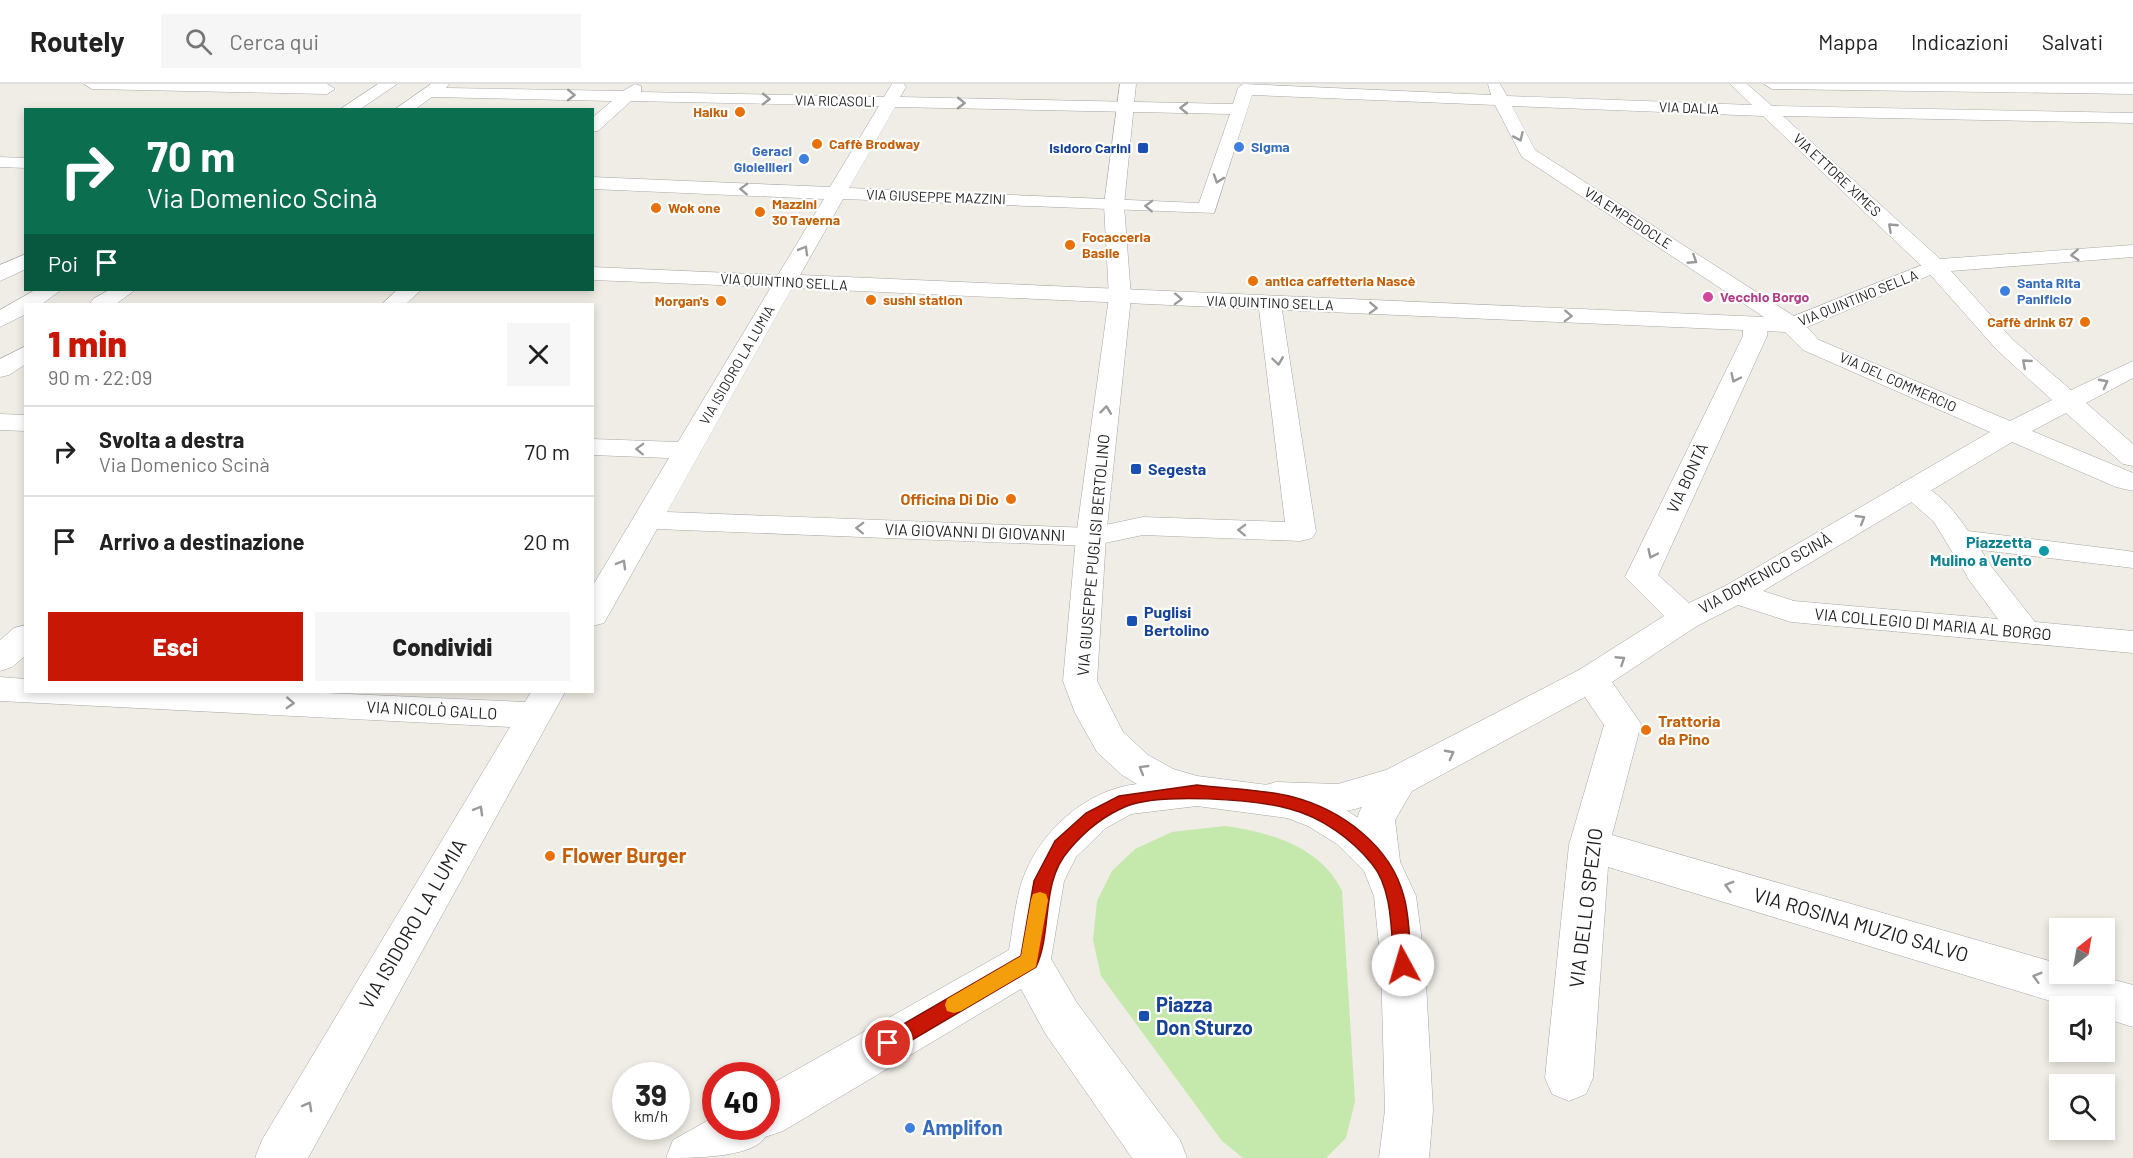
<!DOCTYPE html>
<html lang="it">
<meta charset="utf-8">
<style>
:root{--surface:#fff;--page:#f6f6f6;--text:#222;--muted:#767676;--line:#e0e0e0;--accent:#c81705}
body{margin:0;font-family:Barlow,sans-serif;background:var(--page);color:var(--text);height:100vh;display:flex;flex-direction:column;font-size:22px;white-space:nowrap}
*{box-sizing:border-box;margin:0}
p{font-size:20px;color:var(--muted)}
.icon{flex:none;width:33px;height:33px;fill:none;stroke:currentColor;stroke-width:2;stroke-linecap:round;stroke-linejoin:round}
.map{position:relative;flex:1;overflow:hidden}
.details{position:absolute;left:24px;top:219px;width:570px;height:390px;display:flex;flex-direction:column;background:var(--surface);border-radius:0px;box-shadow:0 3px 9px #0003}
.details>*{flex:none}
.top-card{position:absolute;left:24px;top:24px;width:570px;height:183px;border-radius:0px;box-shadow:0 3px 9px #0003;background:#0b6e4f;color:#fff;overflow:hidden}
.needle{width:39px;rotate:31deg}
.controls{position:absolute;left:2049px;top:834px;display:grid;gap:12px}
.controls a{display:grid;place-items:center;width:66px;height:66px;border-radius:0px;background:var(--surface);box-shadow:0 3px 9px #0003;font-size:30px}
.speed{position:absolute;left:612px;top:978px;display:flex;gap:12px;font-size:30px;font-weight:700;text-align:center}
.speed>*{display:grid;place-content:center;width:78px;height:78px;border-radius:50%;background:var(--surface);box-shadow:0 3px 9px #0003;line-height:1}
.speed small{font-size:15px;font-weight:400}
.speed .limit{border:9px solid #d22;background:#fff;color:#111}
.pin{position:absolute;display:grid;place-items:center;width:51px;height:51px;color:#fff;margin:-26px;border:3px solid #fff;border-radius:50%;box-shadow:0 2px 6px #0007}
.me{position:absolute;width:66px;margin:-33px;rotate:354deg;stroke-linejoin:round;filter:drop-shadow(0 0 4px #0008)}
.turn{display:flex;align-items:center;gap:21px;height:126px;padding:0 24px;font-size:27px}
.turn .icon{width:78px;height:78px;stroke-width:2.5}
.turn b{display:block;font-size:42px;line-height:51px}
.then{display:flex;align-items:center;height:57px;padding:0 24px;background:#0003;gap:12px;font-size:22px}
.round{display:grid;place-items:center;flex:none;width:63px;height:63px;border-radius:0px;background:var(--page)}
.head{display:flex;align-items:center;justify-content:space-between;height:102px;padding:0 24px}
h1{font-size:36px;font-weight:800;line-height:45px;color:var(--accent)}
.cta{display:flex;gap:12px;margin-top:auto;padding:12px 24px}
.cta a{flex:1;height:69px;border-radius:0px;background:var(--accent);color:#fff;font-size:24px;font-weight:800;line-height:69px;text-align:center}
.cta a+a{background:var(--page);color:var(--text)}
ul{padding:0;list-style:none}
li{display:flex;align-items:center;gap:18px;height:90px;padding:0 24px;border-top:2px solid var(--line)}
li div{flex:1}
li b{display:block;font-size:22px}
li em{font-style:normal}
header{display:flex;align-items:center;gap:36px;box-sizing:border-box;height:84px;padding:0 30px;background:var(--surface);border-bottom:2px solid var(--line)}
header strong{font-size:28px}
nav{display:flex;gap:33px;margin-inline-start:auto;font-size:21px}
.search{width:420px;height:54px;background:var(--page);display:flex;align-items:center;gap:15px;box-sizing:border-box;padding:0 21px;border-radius:0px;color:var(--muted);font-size:22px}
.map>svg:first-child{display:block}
.grass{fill:#c5e8ad}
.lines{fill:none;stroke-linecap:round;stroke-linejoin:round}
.pedestrian-casing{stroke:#a6a6a6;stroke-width:1}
.minor-casing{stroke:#a6a6a6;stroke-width:1}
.tertiary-casing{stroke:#a6a6a6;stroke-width:1}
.pedestrian{fill:#fff;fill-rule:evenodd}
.minor{fill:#fff;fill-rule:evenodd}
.tertiary{fill:#fff;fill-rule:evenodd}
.oneway{stroke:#9a9a9a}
.route{fill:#c81705;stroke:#820f03;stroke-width:1.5}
.slow{fill:#f59e0b}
.food-dot{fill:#e8710a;stroke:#fff;stroke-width:2}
.shop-dot{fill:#3f7fe0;stroke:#fff;stroke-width:2}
.transit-dot{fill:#1a4fb4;stroke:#fff;stroke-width:2}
.hotel-dot{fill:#d1479c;stroke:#fff;stroke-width:2}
.culture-dot{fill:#0f9aa8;stroke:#fff;stroke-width:2}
.labels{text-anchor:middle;stroke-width:4.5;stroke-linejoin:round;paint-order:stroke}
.far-street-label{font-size:14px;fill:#1f1f1f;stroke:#fff}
.far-food-label{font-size:14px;font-weight:bold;fill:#c56008;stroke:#fff;text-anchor:start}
.far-shop-label{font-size:14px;font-weight:bold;fill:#366cbe;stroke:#fff;text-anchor:start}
.far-transit-label{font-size:14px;font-weight:bold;fill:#164399;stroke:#fff;text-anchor:end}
.far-hotel-label{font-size:14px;font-weight:bold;fill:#b23c85;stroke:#fff;text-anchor:start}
.transit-label{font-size:16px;font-weight:bold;fill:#164399;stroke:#fff;text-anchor:start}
.street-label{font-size:16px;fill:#1f1f1f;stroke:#fff}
.food-label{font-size:16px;font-weight:bold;fill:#c56008;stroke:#fff;text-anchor:end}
.culture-label{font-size:16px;font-weight:bold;fill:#0d838f;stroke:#fff;text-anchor:end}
.near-food-label{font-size:20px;font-weight:bold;fill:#c56008;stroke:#fff;text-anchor:start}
.near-street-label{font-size:20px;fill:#1f1f1f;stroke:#fff}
.near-transit-label{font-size:20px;font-weight:bold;fill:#164399;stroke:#fff;text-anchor:start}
.near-shop-label{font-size:20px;font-weight:bold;fill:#366cbe;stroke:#fff;text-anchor:start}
</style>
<header>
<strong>Routely</strong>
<div class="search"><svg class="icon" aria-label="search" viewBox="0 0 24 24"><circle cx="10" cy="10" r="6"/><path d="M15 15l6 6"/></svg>Cerca qui</div>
<nav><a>Mappa</a><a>Indicazioni</a><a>Salvati</a></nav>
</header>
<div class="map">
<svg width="2133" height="1074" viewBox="0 0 2133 1074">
<rect width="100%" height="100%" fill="#efede5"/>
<path class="grass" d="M1225 742C1270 748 1321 763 1342 807L1355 1017 1346 1054 1326 1074H1243L1222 1057 1101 892 1093 856 1097 817 1112 787 1135 765 1172 748Z"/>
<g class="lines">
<defs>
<path id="pedestrian" d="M1935 176 1942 178 1945 182 1942 186 1800 246H1784L1781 241 1784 236Z
M1911 397C1935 403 1955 427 1968 447L2128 467 2133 468V484L1981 466 1998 493 1994 500 1983 502 1972 500 1934 438 1897 405 1901 399Z"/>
<path id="minor" d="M84 0H327L335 5 327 10 92 5Z
M431 0H449L446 4 623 7 635 0 641 2V8L884 13 892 0H904L906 3 900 13 1233 20 1238 4 1243 0 1491 11 1488 0H1500L1507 12 1752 21 1730 0H1747L1772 22 2133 29V39L1783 32 1940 175 2133 161V173L1951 187 2013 256 2071 306 2133 277V294L2086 319 2133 360V382L2123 380 2066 329 2032 347 2133 389V407L2116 403 2012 358 1763 507 1794 517 1998 535 1967 493 1972 486 1983 483 1994 486 2035 538 2133 547V569L1791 538 1738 521 1697 542 1612 598 1641 640 1612 751 2060 880V890H2092L2133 901V943L2104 934V922H2067L1608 783 1593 994 1586 1010 1569 1017 1552 1010 1545 994 1569 761 1604 641 1585 613 1412 707 1395 736 1400 777 1394 789 1380 794 1366 789C1356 770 1351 741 1362 723 1331 732 1293 733 1262 724L1257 713 1262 702 1276 698 1338 700 1386 686 1579 586 1664 532 1625 493 1743 252V246L1282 226 1316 448 1312 454 1301 457 1143 451 1091 462 657 445 604 539 592 542V503L669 374 592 371V355L678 358 771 203 592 196V183L778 191 824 115 592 105V93L830 103 879 22 631 17 598 47 592 48V34L612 17 432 13 414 26H394ZM1252 11 1495 21 1522 73 1764 233 800 191 843 115 1214 129ZM1512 22 1763 32 1927 187 1997 266 2052 316 2010 337 1819 256 1800 236 1535 66ZM895 23 1230 30 1199 119 849 104ZM792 204 1259 225 1285 438 1143 433 1091 444 667 428ZM1767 247 1785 248 1803 266 1990 348 1725 502 1689 519 1658 491 1767 252Z
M1764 0H2133V10L1772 5Z
M0 73 26 74V84L0 83Z
M26 170V185L0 197V181Z
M109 206H135L116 220H90L93 215Z
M397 206H421L406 220H382Z
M26 262V280L9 291 0 293V275Z
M0 330 26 331V347L0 346Z
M26 541V571L12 583 0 587V556L14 544Z
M0 593 26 595V608H304L525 618 531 608H565L308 1074H255L262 1056 510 643 0 617Z"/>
<path id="tertiary" d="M378 0H397L359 26H339Z
M1120 0H1136L1124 121 1131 213 1106 453 1097 597 1123 648 1148 671 1173 685 1197 692 1291 704 1336 720 1365 738 1394 765 1416 812 1425 881 1433 1026 1429 1074H1379L1385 1026 1381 881 1374 812 1364 787 1337 760 1308 742 1287 734 1197 722 1131 730 1106 744 1076 773 1064 797 1051 875 1077 919 1180 1056 1187 1074H1132L1045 949 1021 905 783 1047 765 1053C753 1074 692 1074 666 1074L673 1056 716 1032V1042H766V1003L1009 866C1013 844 1015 819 1022 797 1039 748 1085 706 1137 700L1122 691 1097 668 1075 629 1063 597 1076 453 1109 213 1104 121Z
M35 206H61L42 220H26V230L0 243V226Z"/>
</defs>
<use href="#pedestrian" class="pedestrian-casing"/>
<use href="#minor" class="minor-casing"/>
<use href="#tertiary" class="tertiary-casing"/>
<use href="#pedestrian" class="pedestrian"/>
<use href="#minor" class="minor"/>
<use href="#tertiary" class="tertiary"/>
</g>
<defs><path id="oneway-chevron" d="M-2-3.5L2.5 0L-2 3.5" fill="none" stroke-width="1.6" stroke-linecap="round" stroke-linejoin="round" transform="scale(1.5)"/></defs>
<g class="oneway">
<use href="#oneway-chevron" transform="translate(571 11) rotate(1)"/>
<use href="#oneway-chevron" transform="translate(766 15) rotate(1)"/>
<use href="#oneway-chevron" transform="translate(961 19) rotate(1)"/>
<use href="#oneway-chevron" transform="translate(1184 24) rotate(-179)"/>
<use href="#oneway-chevron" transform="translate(1519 53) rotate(66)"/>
<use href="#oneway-chevron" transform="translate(1218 95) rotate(109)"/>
<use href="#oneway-chevron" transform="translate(744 105) rotate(-178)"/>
<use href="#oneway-chevron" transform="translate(1149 122) rotate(-178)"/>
<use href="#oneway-chevron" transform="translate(1892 143) rotate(-137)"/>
<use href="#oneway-chevron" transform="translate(804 166) rotate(-60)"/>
<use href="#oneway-chevron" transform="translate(2075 171) rotate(176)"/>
<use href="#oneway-chevron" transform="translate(1693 176) rotate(33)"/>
<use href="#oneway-chevron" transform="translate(1178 215) rotate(2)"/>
<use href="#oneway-chevron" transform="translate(1373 224) rotate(2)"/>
<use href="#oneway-chevron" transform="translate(1568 232) rotate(2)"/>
<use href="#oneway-chevron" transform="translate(1278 277) rotate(82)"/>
<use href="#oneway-chevron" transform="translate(2026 279) rotate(-139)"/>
<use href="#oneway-chevron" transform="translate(1735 294) rotate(115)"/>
<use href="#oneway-chevron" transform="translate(2104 299) rotate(-28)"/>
<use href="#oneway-chevron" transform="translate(1106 326) rotate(-83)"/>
<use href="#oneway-chevron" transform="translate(640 365) rotate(-178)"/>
<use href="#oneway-chevron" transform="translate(1861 435) rotate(-31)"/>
<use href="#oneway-chevron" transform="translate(860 444) rotate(-178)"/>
<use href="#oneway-chevron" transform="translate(1242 446) rotate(-178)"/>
<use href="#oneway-chevron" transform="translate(1652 470) rotate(115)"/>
<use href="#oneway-chevron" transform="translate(622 480) rotate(-60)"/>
<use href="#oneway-chevron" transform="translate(1621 576) rotate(-33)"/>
<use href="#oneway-chevron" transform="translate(290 619) rotate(3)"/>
<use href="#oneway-chevron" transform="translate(1450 670) rotate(-28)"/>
<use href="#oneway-chevron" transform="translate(1143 685) rotate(-150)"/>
<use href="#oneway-chevron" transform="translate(479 726) rotate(-60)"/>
<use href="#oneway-chevron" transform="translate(1729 802) rotate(-164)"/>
<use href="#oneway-chevron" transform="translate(2037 893) rotate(-164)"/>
<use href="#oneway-chevron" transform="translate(308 1022) rotate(-61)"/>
</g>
<path class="route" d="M1197 701C1228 705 1263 705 1293 713 1342 726 1391 762 1404 813 1410 834 1409 859 1412 881L1409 887 1403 889 1396 887 1394 881C1391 850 1393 805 1372 780 1352 755 1321 733 1290 725 1254 715 1161 709 1127 722 1105 731 1084 748 1069 766 1040 799 1053 846 1036 883L895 966 888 968 881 966 878 959 881 953 1021 872 1034 797 1055 757 1086 729 1119 712Z"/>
<path class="slow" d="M1040 808 1046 810 1048 816 1036 883 961 927 954 929 947 927 945 921 947 915 1021 872 1031 816 1033 810Z"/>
<g class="food-dot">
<circle cx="740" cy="28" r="6"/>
<circle cx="817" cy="60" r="6"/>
<circle cx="656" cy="124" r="6"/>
<circle cx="760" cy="128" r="6"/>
<circle cx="1070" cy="161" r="6"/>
<circle cx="1253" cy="197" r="6"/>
<circle cx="871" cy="216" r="6"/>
<circle cx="721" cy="217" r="6"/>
<circle cx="2085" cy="238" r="6"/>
<circle cx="1011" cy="415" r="6"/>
<circle cx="1646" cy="646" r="6"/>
<circle cx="550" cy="772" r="6"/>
</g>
<g class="shop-dot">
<circle cx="1239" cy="63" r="6"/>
<circle cx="804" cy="75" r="6"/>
<circle cx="2005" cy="207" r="6"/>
<circle cx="910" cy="1044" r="6"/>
</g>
<g class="transit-dot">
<rect x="1137" y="58" width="12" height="12" rx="3"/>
<rect x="1130" y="379" width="12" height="12" rx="3"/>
<rect x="1126" y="531" width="12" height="12" rx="3"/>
<rect x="1138" y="926" width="12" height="12" rx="3"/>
</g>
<circle class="hotel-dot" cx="1708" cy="213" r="6"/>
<circle class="culture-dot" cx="2044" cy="467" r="6"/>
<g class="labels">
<g class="far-street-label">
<text transform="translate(835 17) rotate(1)" y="5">VIA RICASOLI</text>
<text transform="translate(1689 24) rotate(2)" y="5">VIA DALIA</text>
<text transform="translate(1837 91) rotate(43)" y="5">VIA ETTORE XIMES</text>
<text transform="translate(936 113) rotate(2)" y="5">VIA GIUSEPPE MAZZINI</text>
<text transform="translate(1628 134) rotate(33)" y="5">VIA EMPEDOCLE</text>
<text transform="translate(784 198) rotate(3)" y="5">VIA QUINTINO SELLA</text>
<text transform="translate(1858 214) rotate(-22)" y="5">VIA QUINTINO SELLA</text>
<text transform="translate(1270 219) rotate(2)" y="5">VIA QUINTINO SELLA</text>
<text transform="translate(737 281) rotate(-60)" y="5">VIA ISIDORO LA LUMIA</text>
<text transform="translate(1898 298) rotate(24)" y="5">VIA DEL COMMERCIO</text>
</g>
<g class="far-food-label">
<text x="728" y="33" text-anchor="end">Haiku</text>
<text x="829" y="65">Caffè Brodway</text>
<text x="772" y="125">Mazzini<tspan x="772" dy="16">30 Taverna</tspan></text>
<text x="668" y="129">Wok one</text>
<text x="1082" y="158">Focacceria<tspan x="1082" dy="16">Basile</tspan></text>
<text x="1265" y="202">antica caffetteria Nascè</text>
<text x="883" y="221">sushi station</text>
<text x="709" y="222" text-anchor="end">Morgan's</text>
<text x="2073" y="243" text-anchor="end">Caffè drink 67</text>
</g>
<g class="far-shop-label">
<text x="1251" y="68">Sigma</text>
<text x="792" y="72" text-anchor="end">Geraci<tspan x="792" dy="16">Gioiellieri</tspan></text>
<text x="2017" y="204">Santa Rita<tspan x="2017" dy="16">Panificio</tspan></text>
</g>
<g class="far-transit-label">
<text x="1131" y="69">Isidoro Carini</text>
</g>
<g class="far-hotel-label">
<text x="1720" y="218">Vecchio Borgo</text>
</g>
<g class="transit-label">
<text x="1148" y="391">Segesta</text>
<text x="1144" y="534">Puglisi<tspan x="1144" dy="18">Bertolino</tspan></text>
</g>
<g class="street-label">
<text transform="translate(1687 394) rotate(-65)" y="6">VIA BONTÀ</text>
<text transform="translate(975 448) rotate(2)" y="6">VIA GIOVANNI DI GIOVANNI</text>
<text transform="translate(1093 471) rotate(-85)" y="6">VIA GIUSEPPE PUGLISI BERTOLINO</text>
<text transform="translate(1765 489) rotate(-29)" y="6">VIA DOMENICO SCINÀ</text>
<text transform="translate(1933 540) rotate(5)" y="6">VIA COLLEGIO DI MARIA AL BORGO</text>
<text transform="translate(432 626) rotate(3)" y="6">VIA NICOLÒ GALLO</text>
</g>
<g class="food-label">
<text x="999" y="421">Officina Di Dio</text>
<text x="1658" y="643" text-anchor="start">Trattoria<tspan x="1658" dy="18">da Pino</tspan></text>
</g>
<g class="culture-label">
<text x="2032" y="464">Piazzetta<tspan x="2032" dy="18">Mulino a Vento</tspan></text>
</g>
<g class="near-food-label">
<text x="562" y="779">Flower Burger</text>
</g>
<g class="near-street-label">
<text transform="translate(1586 824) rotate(-83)" y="7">VIA DELLO SPEZIO</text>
<text transform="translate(413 840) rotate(-60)" y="7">VIA ISIDORO LA LUMIA</text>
<text transform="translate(1861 841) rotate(16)" y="7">VIA ROSINA MUZIO SALVO</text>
</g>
<g class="near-transit-label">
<text x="1156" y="928">Piazza<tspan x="1156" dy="23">Don Sturzo</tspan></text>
</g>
<g class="near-shop-label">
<text x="922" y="1051">Amplifon</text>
</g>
</g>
</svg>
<div class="controls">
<a><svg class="needle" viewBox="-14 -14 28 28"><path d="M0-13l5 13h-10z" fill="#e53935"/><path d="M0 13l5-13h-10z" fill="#767676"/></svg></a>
<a><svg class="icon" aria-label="sound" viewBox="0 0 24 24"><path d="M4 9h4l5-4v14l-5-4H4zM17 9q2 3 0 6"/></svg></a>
<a><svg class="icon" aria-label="search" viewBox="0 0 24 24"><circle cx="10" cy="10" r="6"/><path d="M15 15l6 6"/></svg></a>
</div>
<div class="speed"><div>39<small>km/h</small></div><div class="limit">40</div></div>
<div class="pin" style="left:888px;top:959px;background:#d93025"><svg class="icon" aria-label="arrive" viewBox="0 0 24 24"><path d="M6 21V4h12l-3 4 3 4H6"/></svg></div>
<svg class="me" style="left:1403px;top:881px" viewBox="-20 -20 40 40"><circle r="19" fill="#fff"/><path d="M0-13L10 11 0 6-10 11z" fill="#c81705"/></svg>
<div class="top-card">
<div class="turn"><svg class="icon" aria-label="right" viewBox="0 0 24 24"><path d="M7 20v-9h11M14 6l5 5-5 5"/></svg><div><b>70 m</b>Via Domenico Scinà</div></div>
<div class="then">Poi<svg class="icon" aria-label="arrive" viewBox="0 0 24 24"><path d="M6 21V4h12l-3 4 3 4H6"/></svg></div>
</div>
<section class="details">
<div class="head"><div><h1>1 min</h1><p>90 m · 22:09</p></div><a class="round"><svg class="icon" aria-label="close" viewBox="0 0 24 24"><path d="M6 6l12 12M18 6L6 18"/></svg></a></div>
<ul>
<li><svg class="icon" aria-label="right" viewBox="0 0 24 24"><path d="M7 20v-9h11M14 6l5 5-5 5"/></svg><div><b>Svolta a destra</b><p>Via Domenico Scinà</p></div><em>70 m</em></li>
<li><svg class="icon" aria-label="arrive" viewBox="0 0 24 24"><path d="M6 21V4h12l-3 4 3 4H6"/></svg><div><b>Arrivo a destinazione</b></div><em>20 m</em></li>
</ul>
<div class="cta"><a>Esci</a><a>Condividi</a></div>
</section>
</div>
